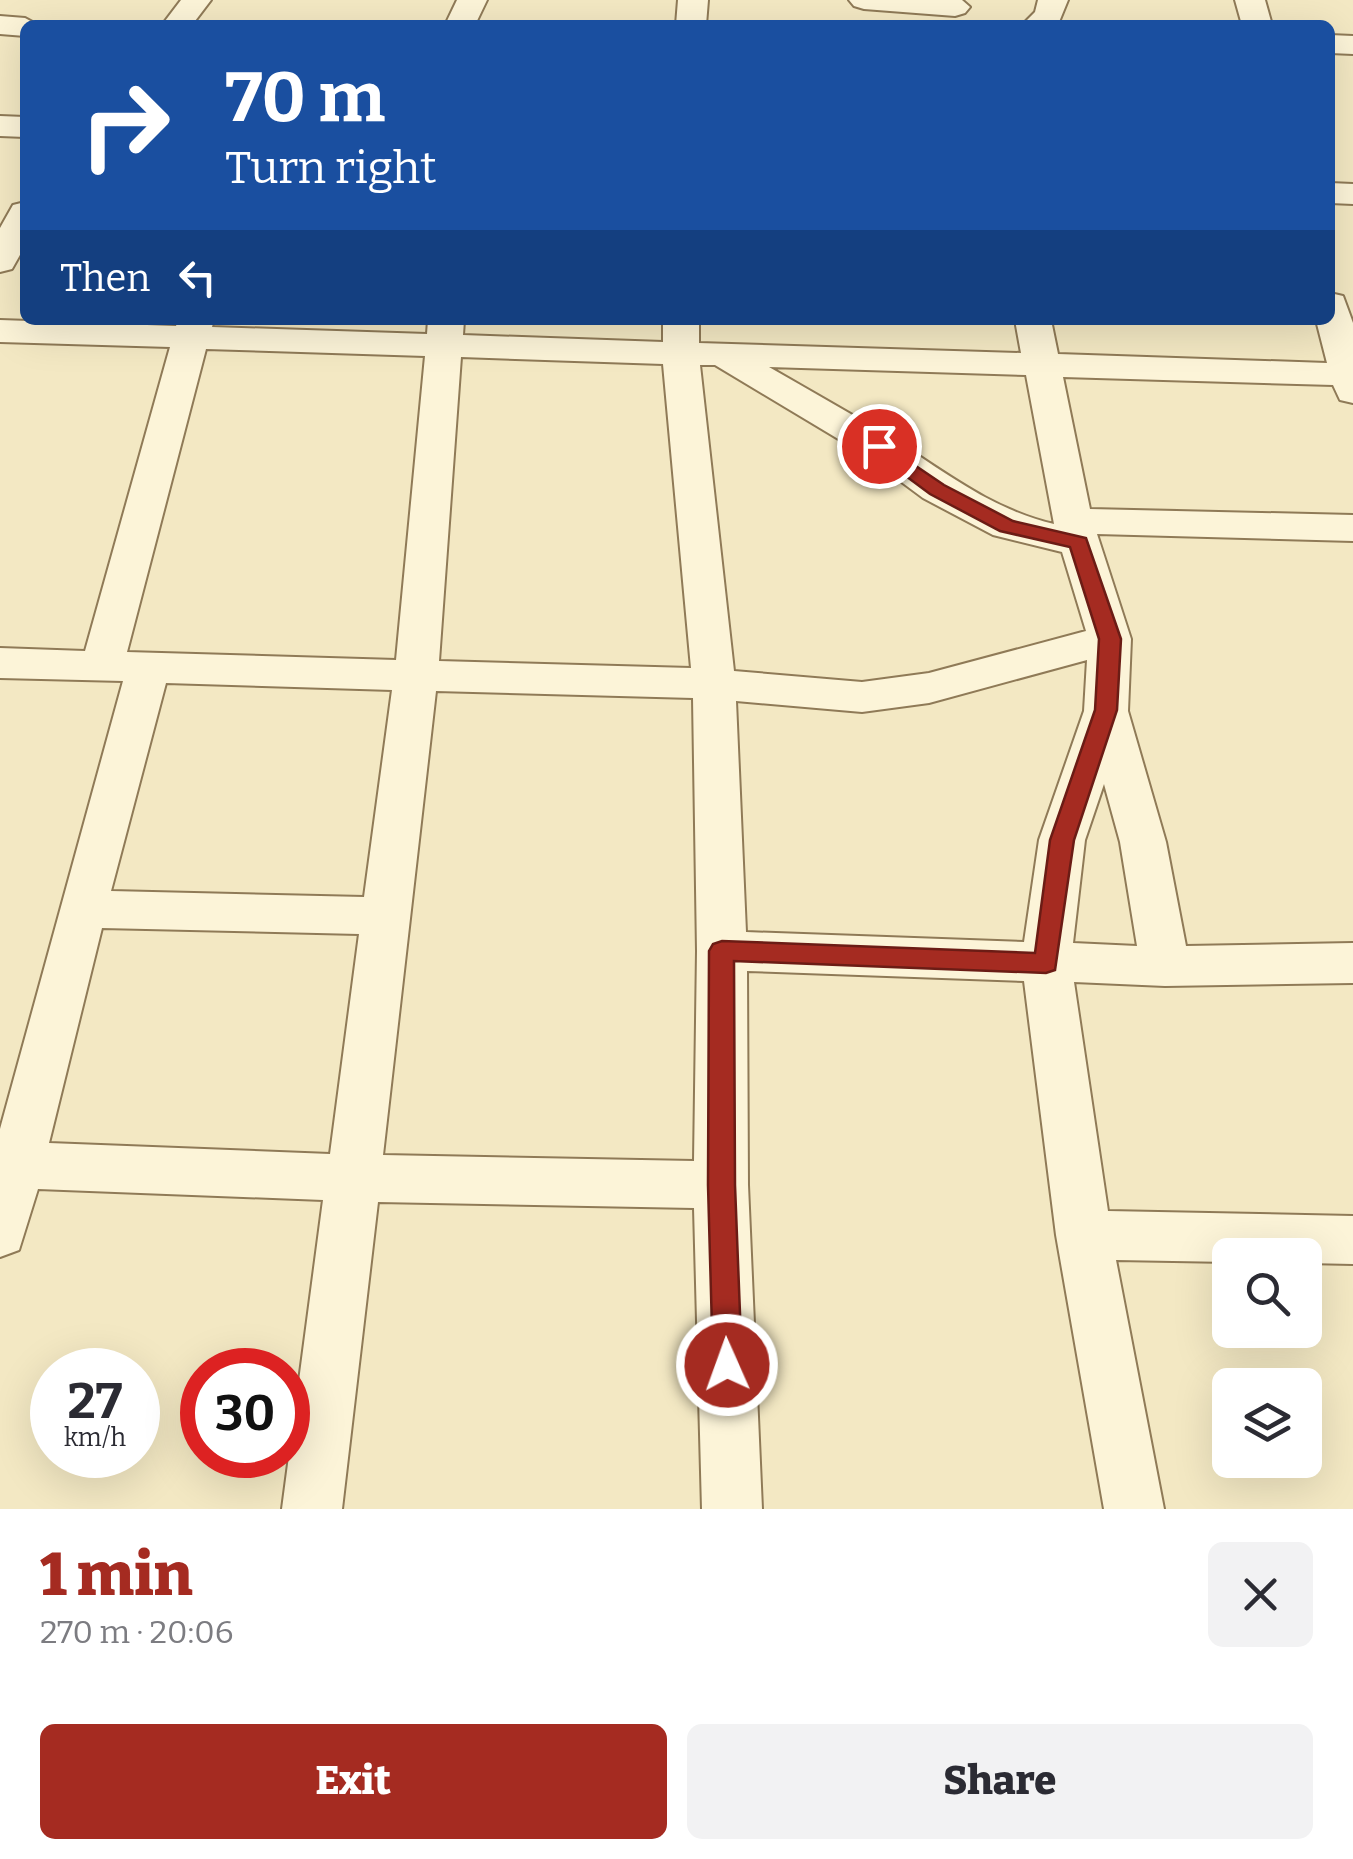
<!DOCTYPE html>
<meta charset="utf-8">
<style>
:root{--surface:#fff;--page:#f2f2f3;--text:#2b2b33;--muted:#7c7c81;--accent:#a52b21}
body{margin:0;font-family:Bitter,serif;background:var(--page);color:var(--text);height:100vh;display:flex;flex-direction:column;font-size:38px;white-space:nowrap}
*{box-sizing:border-box;margin:0}
p{font-size:32px;color:var(--muted)}
.icon{flex:none;width:55px;height:55px;fill:none;stroke:currentColor;stroke-width:2;stroke-linecap:round;stroke-linejoin:round}
.map{position:relative;height:1509px;overflow:hidden}
.drawer{display:flex;flex-direction:column;background:var(--surface);flex:1}
.drawer>*{flex:none}
.guide{position:absolute;left:20px;top:20px;width:1315px;height:305px;border-radius:15px;box-shadow:0 10px 40px #0002;background:#1a4fa0;color:#fff;overflow:hidden}
.fabs{position:absolute;left:1212px;top:1238px;display:grid;gap:20px}
.fabs a{display:grid;place-items:center;width:110px;height:110px;border-radius:15px;background:var(--surface);box-shadow:0 10px 40px #0002;font-size:50px}
.speed{position:absolute;left:30px;top:1348px;display:flex;gap:20px;font-size:50px;font-weight:700;text-align:center}
.speed>*{display:grid;place-content:center;width:130px;height:130px;border-radius:50%;background:var(--surface);box-shadow:0 10px 40px #0002;line-height:1}
.speed small{font-size:25px;font-weight:400}
.speed .limit{border:15px solid #d22;background:#fff;color:#111}
.pin{position:absolute;display:grid;place-items:center;width:85px;height:85px;color:#fff;margin:-42px;border:5px solid #fff;border-radius:50%;box-shadow:0 2px 10px #0007}
.me{position:absolute;width:110px;margin:-55px;rotate:358deg;stroke-linejoin:round;filter:drop-shadow(0 0 8px #0008)}
.turn{display:flex;align-items:center;gap:35px;height:210px;padding:0 40px;font-size:45px}
.turn .icon{width:130px;height:130px;stroke-width:2.5}
.turn b{display:block;font-size:70px;line-height:85px}
.then{display:flex;align-items:center;height:95px;padding:0 40px;background:#0003;gap:20px;font-size:38px}
.round{display:grid;place-items:center;flex:none;width:105px;height:105px;border-radius:15px;background:var(--page)}
.summary{display:flex;align-items:center;justify-content:space-between;height:170px;padding:0 40px}
h1{font-size:60px;font-weight:800;line-height:75px;color:var(--accent)}
.cta{display:flex;gap:20px;margin-top:auto;padding:20px 40px}
.cta a{flex:1;height:115px;border-radius:15px;background:var(--accent);color:#fff;font-size:40px;font-weight:800;line-height:115px;text-align:center}
.cta a+a{background:var(--page);color:var(--text)}
.map>svg:first-child{display:block}
.lines{fill:none;stroke-linecap:round;stroke-linejoin:round}
.minor-casing{stroke:#8f7a57;stroke-width:4}
.minor{fill:#fcf4d8;fill-rule:evenodd}
.route{fill:#a52b21;stroke:#6b1c15;stroke-width:2.5}
</style>
<div class="map">
<svg width="1353" height="1509" viewBox="0 0 1353 1509">
<rect width="100%" height="100%" fill="#f3e8c3"/>
<g class="lines">
<defs>
<path id="minor" d="M181 0H211L192 25H162Z
M457 0H487L475 25H445Z
M678 0H708L706 25H676Z
M849 0H962L970 7 965 13 955 16 864 9 854 6Z
M1038 0H1068L1059 22 1022 25 1035 12Z
M1235 0H1265L1272 25H1242Z
M0 16 25 18 38 25H25V36L0 34Z
M1330 35 1353 36V54L1330 53Z
M0 116 25 117V137L0 136Z
M1330 183 1353 184V204L1330 203Z
M25 202V246L12 269 0 272V228L13 205Z
M1330 293 1343 296 1353 323V403L1340 400 1333 385 1063 377 1090 509 1353 515V541L1097 534 1131 639 1128 711 1166 842 1186 946 1353 943V983L1165 986 1074 982 1108 1211 1353 1216V1264L1305 1263V1255H1230V1262L1116 1260 1164 1509H1104L1056 1235 1024 981 747 971 748 1185 762 1509H702L694 1208 378 1202 342 1509H282L323 1200 38 1189 19 1250 0 1257V1129L123 681 0 678V648L85 651 170 347 0 342V320L176 326 178 320H214L212 327 427 334 428 320H464L463 335 663 342V320H699V343L1021 353 1015 320H1051L1058 354 1327 363 1316 320H1330ZM206 349 425 356 396 660 127 652ZM461 357 663 364 691 668 439 661ZM700 365H715L865 455 923 498 993 535 1062 552 1086 631 929 673 862 682 734 671ZM769 367 1026 375 1054 524C990 509 944 471 890 437 850 413 809 390 769 367ZM1087 660 1084 711 1039 840 1024 942 746 932 736 701 862 712 929 703ZM166 683 392 690 364 897 111 891ZM436 691 693 698 697 951 694 1161 383 1155ZM1104 784 1120 842 1137 946 1073 943 1085 840ZM102 928 359 934 330 1154 49 1143Z"/>
</defs>
<use href="#minor" class="minor-casing"/>
<use href="#minor" class="minor"/>
</g>
<path class="route" d="M879 441 944 485 1013 521 1086 538 1121 639 1117 710 1074 840 1055 970 1046 973 734 961 735 1185 742 1365 738 1375 727 1379 717 1375 713 1365 708 1185 709 951 713 944 722 941 1035 953 1050 840 1095 710 1099 639 1070 547 1000 531 930 494 872 451 869 446Z"/>
</svg>
<div class="fabs">
<a><svg class="icon" aria-label="search" viewBox="0 0 24 24"><circle cx="10" cy="10" r="6"/><path d="M15 15l6 6"/></svg></a>
<a><svg class="icon" aria-label="layers" viewBox="0 0 24 24"><path d="M12 4l9 5-9 5-9-5zM3 14l9 5 9-5"/></svg></a>
</div>
<div class="speed"><div>27<small>km/h</small></div><div class="limit">30</div></div>
<div class="pin" style="left:879px;top:446px;background:#d93025"><svg class="icon" aria-label="arrive" viewBox="0 0 24 24"><path d="M6 21V4h12l-3 4 3 4H6"/></svg></div>
<svg class="me" style="left:727px;top:1365px" viewBox="-20 -20 40 40"><circle r="17" fill="#a52b21" stroke="#fff" stroke-width="3"/><path d="M0-11L8 9 0 5-8 9z" fill="#fff"/></svg>
<div class="guide">
<div class="turn"><svg class="icon" aria-label="right" viewBox="0 0 24 24"><path d="M7 20v-9h11M14 6l5 5-5 5"/></svg><div><b>70 m</b>Turn right</div></div>
<div class="then">Then<svg class="icon" aria-label="left" viewBox="0 0 24 24"><path d="M17 20v-9H6M10 6l-5 5 5 5"/></svg></div>
</div>
</div>
<section class="drawer">
<div class="summary"><div><h1>1 min</h1><p>270 m · 20:06</p></div><a class="round"><svg class="icon" aria-label="close" viewBox="0 0 24 24"><path d="M6 6l12 12M18 6L6 18"/></svg></a></div>
<div class="cta"><a>Exit</a><a>Share</a></div>
</section>
